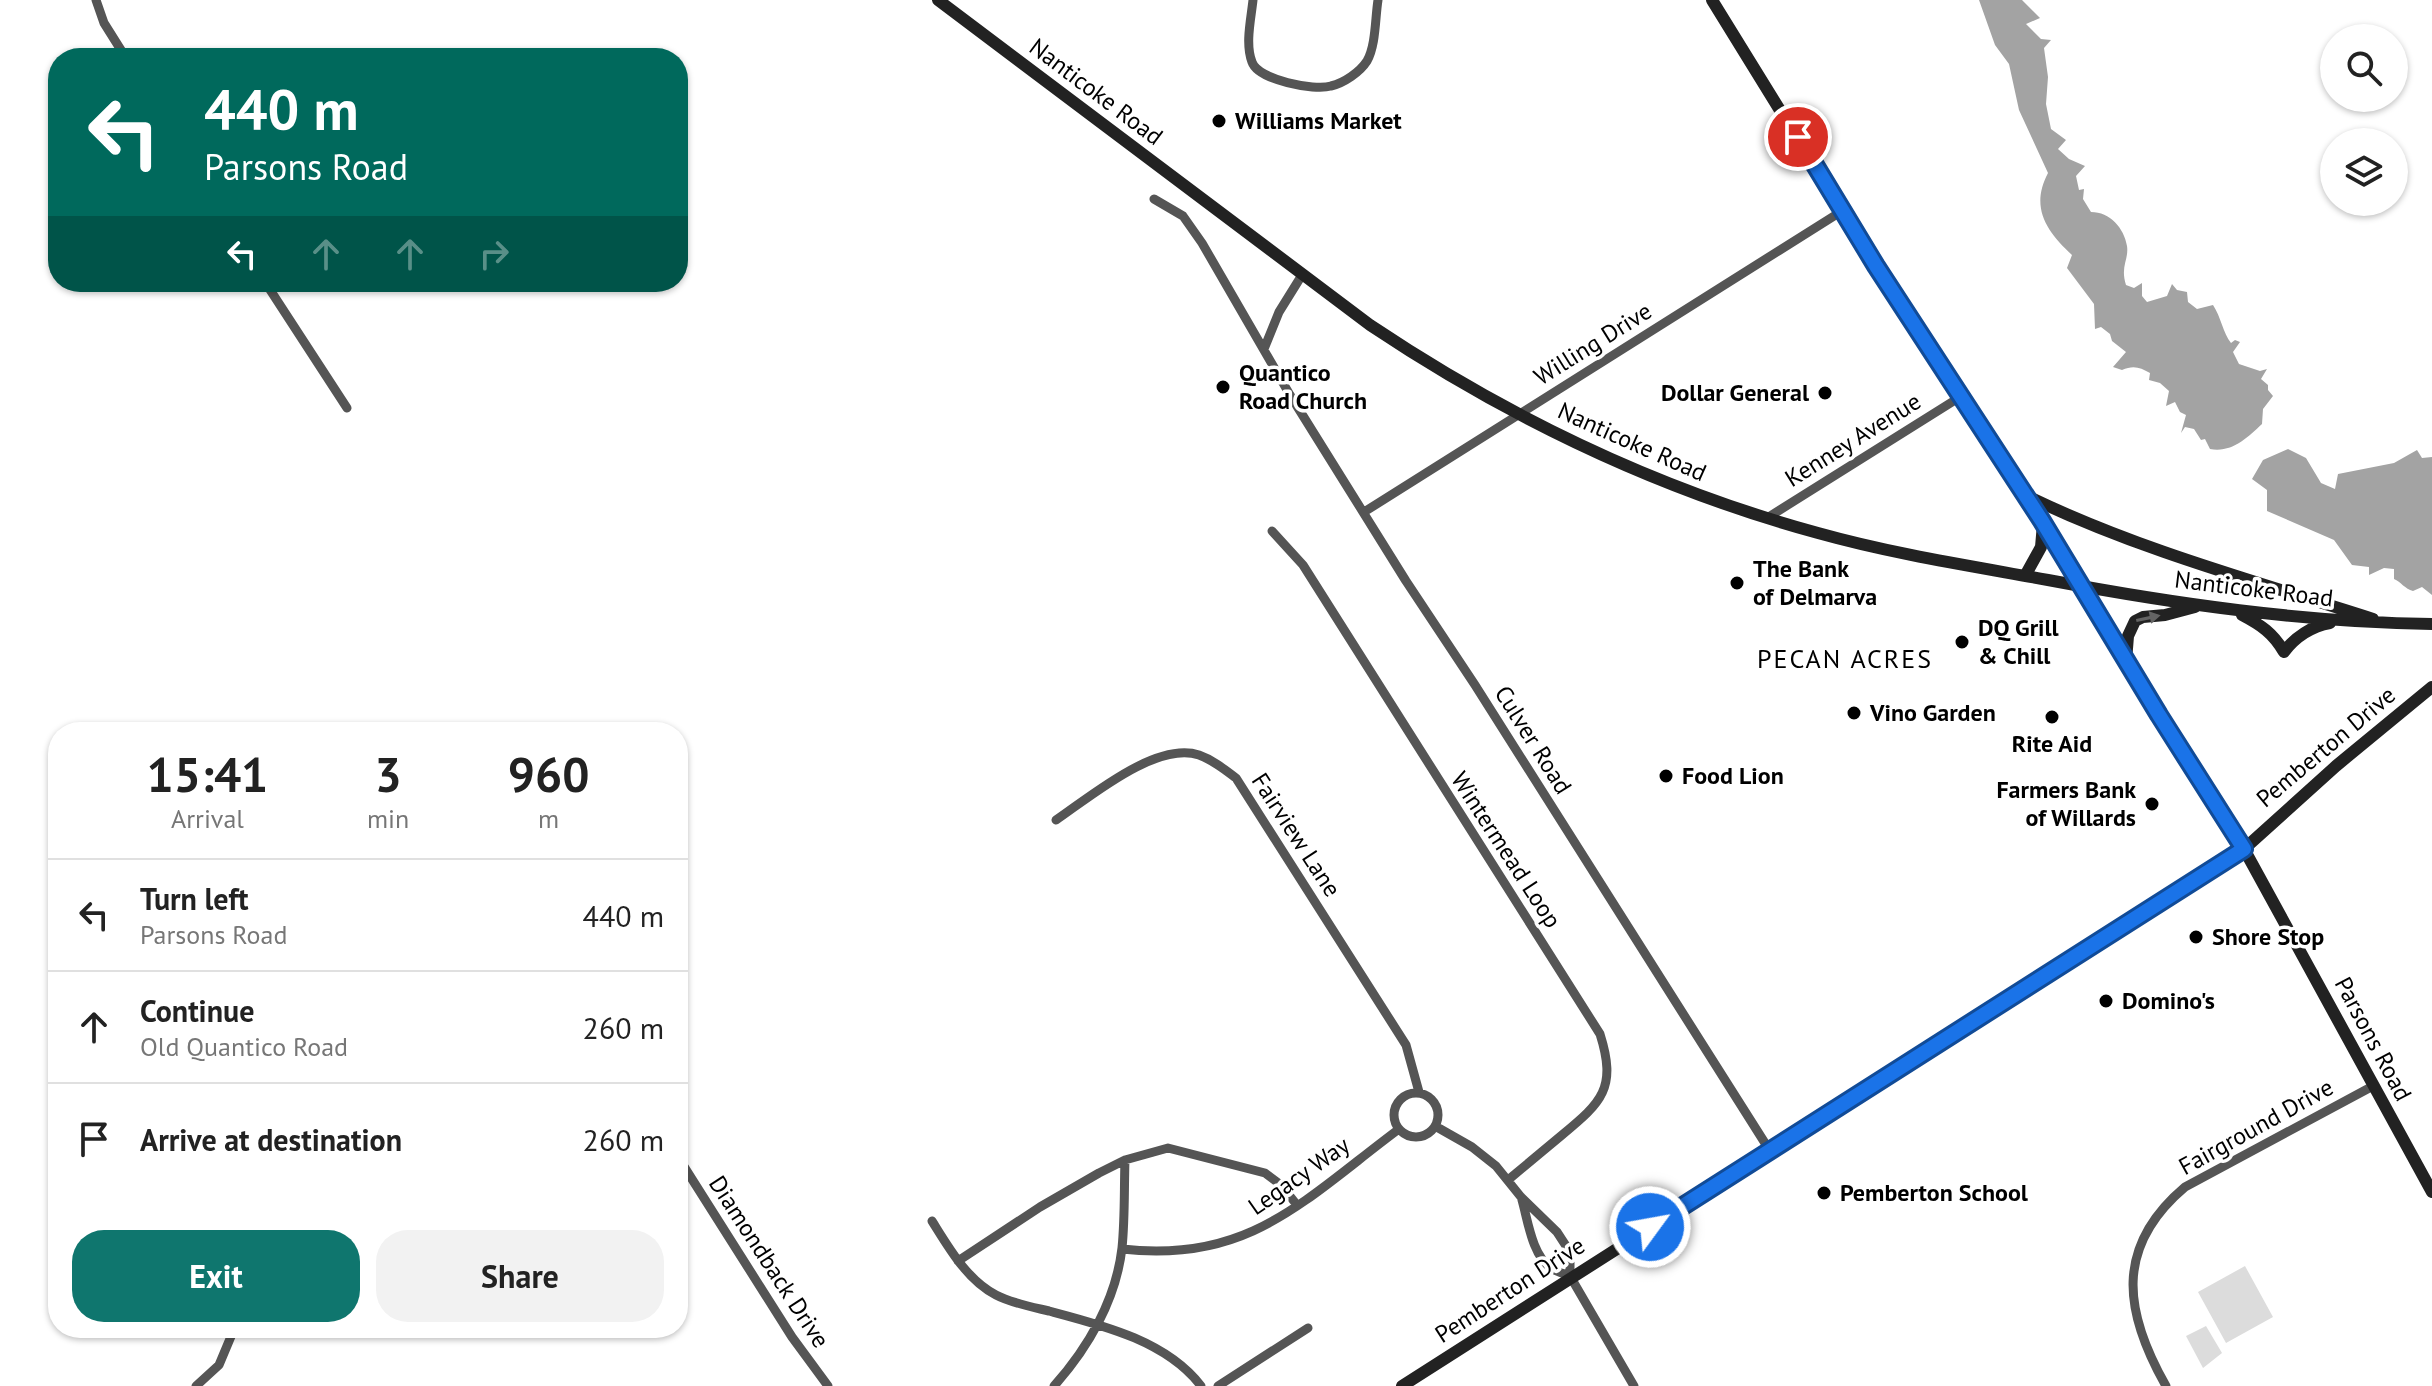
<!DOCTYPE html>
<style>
:root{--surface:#fff;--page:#f2f2f2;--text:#222;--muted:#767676;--line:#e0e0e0;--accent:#0f766e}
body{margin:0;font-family:"PT Sans",sans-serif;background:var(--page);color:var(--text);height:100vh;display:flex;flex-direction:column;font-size:30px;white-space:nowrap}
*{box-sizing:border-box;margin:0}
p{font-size:26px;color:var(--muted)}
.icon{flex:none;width:44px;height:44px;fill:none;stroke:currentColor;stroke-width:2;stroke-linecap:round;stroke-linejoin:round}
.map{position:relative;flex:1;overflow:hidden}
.panel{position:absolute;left:48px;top:722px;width:640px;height:616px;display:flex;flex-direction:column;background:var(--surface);border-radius:32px;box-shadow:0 2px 6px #0004}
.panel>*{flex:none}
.top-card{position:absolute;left:48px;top:48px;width:640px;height:244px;border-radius:32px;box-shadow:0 2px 6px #0004;background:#00695c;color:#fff;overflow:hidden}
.fabs{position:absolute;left:2320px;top:24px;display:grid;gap:16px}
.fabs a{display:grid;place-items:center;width:88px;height:88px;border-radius:50%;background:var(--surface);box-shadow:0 2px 6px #0004;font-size:40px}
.pin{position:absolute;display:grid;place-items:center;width:68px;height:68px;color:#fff;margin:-34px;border:4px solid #fff;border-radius:50%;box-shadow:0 2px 8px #0007}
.me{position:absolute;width:88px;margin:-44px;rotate:58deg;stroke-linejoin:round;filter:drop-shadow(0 0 6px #0008)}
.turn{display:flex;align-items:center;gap:28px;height:168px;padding:0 24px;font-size:36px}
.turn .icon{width:104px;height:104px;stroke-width:2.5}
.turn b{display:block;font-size:56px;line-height:68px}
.lanes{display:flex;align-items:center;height:76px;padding:0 24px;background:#0003;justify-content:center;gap:40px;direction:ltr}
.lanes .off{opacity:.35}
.eta{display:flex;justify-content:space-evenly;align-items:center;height:136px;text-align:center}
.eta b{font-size:48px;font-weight:700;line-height:56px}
.cta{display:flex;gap:16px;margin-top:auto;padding:16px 24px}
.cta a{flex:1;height:92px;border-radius:32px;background:var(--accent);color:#fff;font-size:32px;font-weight:700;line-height:92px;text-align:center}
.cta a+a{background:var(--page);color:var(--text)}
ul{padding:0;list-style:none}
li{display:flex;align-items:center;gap:24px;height:112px;padding:0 24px;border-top:2px solid var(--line)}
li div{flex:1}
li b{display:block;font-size:30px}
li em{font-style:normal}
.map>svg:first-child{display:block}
.green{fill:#dcdcdc}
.water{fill:#a3a3a3}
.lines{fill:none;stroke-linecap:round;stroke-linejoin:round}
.street{stroke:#555;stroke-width:9}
.secondary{stroke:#222;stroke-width:12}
.oneway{fill:#646464}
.route-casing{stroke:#114b97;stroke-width:20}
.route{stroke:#1a73e8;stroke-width:14}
.poi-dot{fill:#000;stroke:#fff;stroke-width:3}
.labels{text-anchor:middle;stroke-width:7;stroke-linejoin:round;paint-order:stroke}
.street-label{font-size:24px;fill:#000;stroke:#fff}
.poi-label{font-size:24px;font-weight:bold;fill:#000;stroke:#fff;text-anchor:start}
.neighbourhood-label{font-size:26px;letter-spacing:2px;fill:#000;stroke:#fff}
</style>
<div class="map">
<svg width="2432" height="1386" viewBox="0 0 2432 1386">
<rect width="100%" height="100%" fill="#fff"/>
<path class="green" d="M2245 1266 2273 1317 2226 1343 2198 1292Z
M2206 1326 2222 1353 2203 1368 2186 1336Z"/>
<path class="water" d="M1979 0H2022L2040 18 2026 24 2041 39 2051 40 2044 48 2048 77 2046 104 2051 129 2066 140 2058 149 2069 159 2085 166 2076 176 2079 190 2084 189 2083 199 2091 212C2110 212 2124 228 2127 246 2129 260 2120 266 2126 285L2134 288 2142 283V296L2147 302 2167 296 2172 284 2177 290 2187 292 2188 302 2197 309 2213 305C2221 317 2223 333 2231 343L2235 340 2240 342 2233 352 2239 364 2260 371 2267 369 2261 379 2268 385V390L2273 396 2263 409 2262 424C2247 438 2232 453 2210 449L2205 439 2201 440 2194 429 2185 427 2181 433 2186 415 2180 412 2175 402 2166 406 2169 391 2160 383 2149 380 2150 373C2140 367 2133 365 2122 370L2113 367 2126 352 2112 341 2110 334 2101 327 2095 329 2094 304 2067 268 2072 255C2046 231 2030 207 2048 173L2019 110 2009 64 1995 45Z
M2288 449 2306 458 2321 483 2335 489 2338 474 2394 463 2417 450 2422 458 2432 457V595L2422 587 2413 591C2405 589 2401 582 2394 579V569L2384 568 2369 575V567L2352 565 2334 540 2267 511V490L2252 479 2263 460Z"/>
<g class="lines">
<path class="street" d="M96 0 104 23 126 58
M1253 0C1251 19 1245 44 1252 62 1258 80 1314 91 1331 86 1344 83 1360 72 1367 61 1376 45 1375 19 1378 0
M1154 199 1183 216 1202 243 1290 395 1406 581 1475 685 1770 1151
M265 282 347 408
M1264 349 1279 312 1302 275
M1364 512 1842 211
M1767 518 1960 397
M1272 531 1303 565 1600 1034C1617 1088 1602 1102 1562 1135 1544 1150 1526 1165 1508 1180
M1056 820C1090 797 1156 741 1199 755 1213 760 1224 769 1236 778L1406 1045 1419 1092
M1394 1115a22 22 0 1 1 44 0a22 22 0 1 1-44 0Z
M1435 1126 1472 1147 1496 1166 1521 1197 1557 1232 1570 1252V1276L1634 1386
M678 1157 792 1337 828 1386
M1522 1200C1528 1221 1532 1255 1551 1268 1557 1272 1565 1274 1570 1276
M932 1221C949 1248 967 1280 996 1295 1011 1303 1032 1307 1049 1311 1102 1325 1167 1341 1201 1386
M1122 1249C1249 1264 1305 1199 1399 1129
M958 1261 1040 1207 1099 1173 1125 1160 1168 1148 1265 1173 1281 1185 1297 1205
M196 1386 219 1365 232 1334
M1054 1386C1088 1348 1116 1300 1122 1248 1125 1219 1124 1189 1125 1160
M1218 1386 1308 1328
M2166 1386C2124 1312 2114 1247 2185 1187L2373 1086"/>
<path class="secondary" d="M938 0 1370 325C1509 418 1657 489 1818 533 1893 554 1971 566 2048 580 2176 604 2302 622 2432 624
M1712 0 1876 266 2042 521 2159 715 2244 849 2432 1192
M2029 497C2139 550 2258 582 2373 619
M2025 576 2041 547 2043 524
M2242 615C2261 625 2273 633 2284 652 2295 637 2312 626 2330 623
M2126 661 2128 636 2135 621 2143 617 2165 615 2195 607
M1402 1386 2244 849 2336 766 2432 687"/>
</g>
<defs><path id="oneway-solid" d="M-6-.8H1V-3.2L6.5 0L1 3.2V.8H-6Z" transform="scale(2)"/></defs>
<use class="oneway" href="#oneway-solid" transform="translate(2148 618) rotate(-12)"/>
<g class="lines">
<defs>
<path id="route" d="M1650 1227 2244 849 2159 715 2042 521 1876 266 1798 137"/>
</defs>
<use href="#route" class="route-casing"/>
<use href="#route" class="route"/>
</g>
<g class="poi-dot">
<circle cx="1219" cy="121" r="8"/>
<circle cx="1223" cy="387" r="8"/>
<circle cx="1825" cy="393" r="8"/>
<circle cx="1737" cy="583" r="8"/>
<circle cx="1962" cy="642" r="8"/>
<circle cx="1854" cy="713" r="8"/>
<circle cx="2052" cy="717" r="8"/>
<circle cx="1666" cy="776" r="8"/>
<circle cx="2152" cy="804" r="8"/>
<circle cx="2196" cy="937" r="8"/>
<circle cx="2106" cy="1001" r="8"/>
<circle cx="1824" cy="1193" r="8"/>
</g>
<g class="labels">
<g class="street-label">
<text transform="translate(1096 92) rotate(37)" y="8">Nanticoke Road</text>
<text transform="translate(1593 344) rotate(-32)" y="8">Willing Drive</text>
<text transform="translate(1853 440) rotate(-32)" y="8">Kenney Avenue</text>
<text transform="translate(1632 442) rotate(24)" y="8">Nanticoke Road</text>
<text transform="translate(2254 589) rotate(7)" y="8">Nanticoke Road</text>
<text transform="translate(1533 740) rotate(58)" y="8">Culver Road</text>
<text transform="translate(2326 747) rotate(-40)" y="8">Pemberton Drive</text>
<text transform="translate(1296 835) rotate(57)" y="8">Fairview Lane</text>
<text transform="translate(1506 850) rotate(57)" y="8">Wintermead Loop</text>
<text transform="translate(2373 1039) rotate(62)" y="8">Parsons Road</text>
<text transform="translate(2256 1127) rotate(-29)" y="8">Fairground Drive</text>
<text transform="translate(1299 1176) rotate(-35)" y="8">Legacy Way</text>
<text transform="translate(769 1262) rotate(57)" y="8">Diamondback Drive</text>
<text transform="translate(1510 1290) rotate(-33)" y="8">Pemberton Drive</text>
</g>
<g class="poi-label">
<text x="1235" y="129">Williams Market</text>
<text x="1239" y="381">Quantico<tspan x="1239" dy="28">Road Church</tspan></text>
<text x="1809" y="401" text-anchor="end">Dollar General</text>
<text x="1753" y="577">The Bank<tspan x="1753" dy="28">of Delmarva</tspan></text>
<text x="1978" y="636">DQ Grill<tspan x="1978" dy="28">&amp; Chill</tspan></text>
<text x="1870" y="721">Vino Garden</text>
<text x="2052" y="752" text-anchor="middle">Rite Aid</text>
<text x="1682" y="784">Food Lion</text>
<text x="2136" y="798" text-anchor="end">Farmers Bank<tspan x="2136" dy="28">of Willards</tspan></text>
<text x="2212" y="945">Shore Stop</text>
<text x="2122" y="1009">Domino's</text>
<text x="1840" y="1201">Pemberton School</text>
</g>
<g class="neighbourhood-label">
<text x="1845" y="668">PECAN ACRES</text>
</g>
</g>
</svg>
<div class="fabs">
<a><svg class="icon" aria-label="search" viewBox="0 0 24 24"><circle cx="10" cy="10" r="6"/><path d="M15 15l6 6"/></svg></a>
<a><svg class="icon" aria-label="layers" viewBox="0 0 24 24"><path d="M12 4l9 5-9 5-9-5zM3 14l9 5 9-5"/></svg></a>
</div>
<div class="pin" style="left:1798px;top:137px;background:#d93025"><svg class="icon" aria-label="arrive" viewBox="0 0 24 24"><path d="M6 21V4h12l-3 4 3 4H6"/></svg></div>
<svg class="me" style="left:1650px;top:1227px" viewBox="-20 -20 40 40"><circle r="17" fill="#1a73e8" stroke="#fff" stroke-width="3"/><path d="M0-11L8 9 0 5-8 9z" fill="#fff"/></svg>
<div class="top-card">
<div class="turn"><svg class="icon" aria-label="left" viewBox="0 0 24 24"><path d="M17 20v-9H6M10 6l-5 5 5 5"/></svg><div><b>440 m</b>Parsons Road</div></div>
<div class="lanes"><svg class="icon" aria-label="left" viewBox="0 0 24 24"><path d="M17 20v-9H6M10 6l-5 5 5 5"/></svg><svg class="icon off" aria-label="ahead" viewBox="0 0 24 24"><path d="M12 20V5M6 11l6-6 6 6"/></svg><svg class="icon off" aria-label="ahead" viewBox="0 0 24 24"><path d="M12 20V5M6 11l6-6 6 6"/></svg><svg class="icon off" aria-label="right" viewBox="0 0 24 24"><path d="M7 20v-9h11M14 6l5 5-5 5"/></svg></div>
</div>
<section class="panel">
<div class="eta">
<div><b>15:41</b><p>Arrival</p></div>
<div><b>3</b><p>min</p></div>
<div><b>960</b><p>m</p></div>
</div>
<ul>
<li><svg class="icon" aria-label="left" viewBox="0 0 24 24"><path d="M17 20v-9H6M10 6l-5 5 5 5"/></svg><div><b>Turn left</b><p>Parsons Road</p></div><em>440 m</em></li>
<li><svg class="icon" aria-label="ahead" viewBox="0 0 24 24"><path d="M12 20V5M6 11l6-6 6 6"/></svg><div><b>Continue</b><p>Old Quantico Road</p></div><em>260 m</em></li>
<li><svg class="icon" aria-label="arrive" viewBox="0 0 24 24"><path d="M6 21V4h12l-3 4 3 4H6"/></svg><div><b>Arrive at destination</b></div><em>260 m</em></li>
</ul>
<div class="cta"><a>Exit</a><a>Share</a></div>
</section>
</div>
